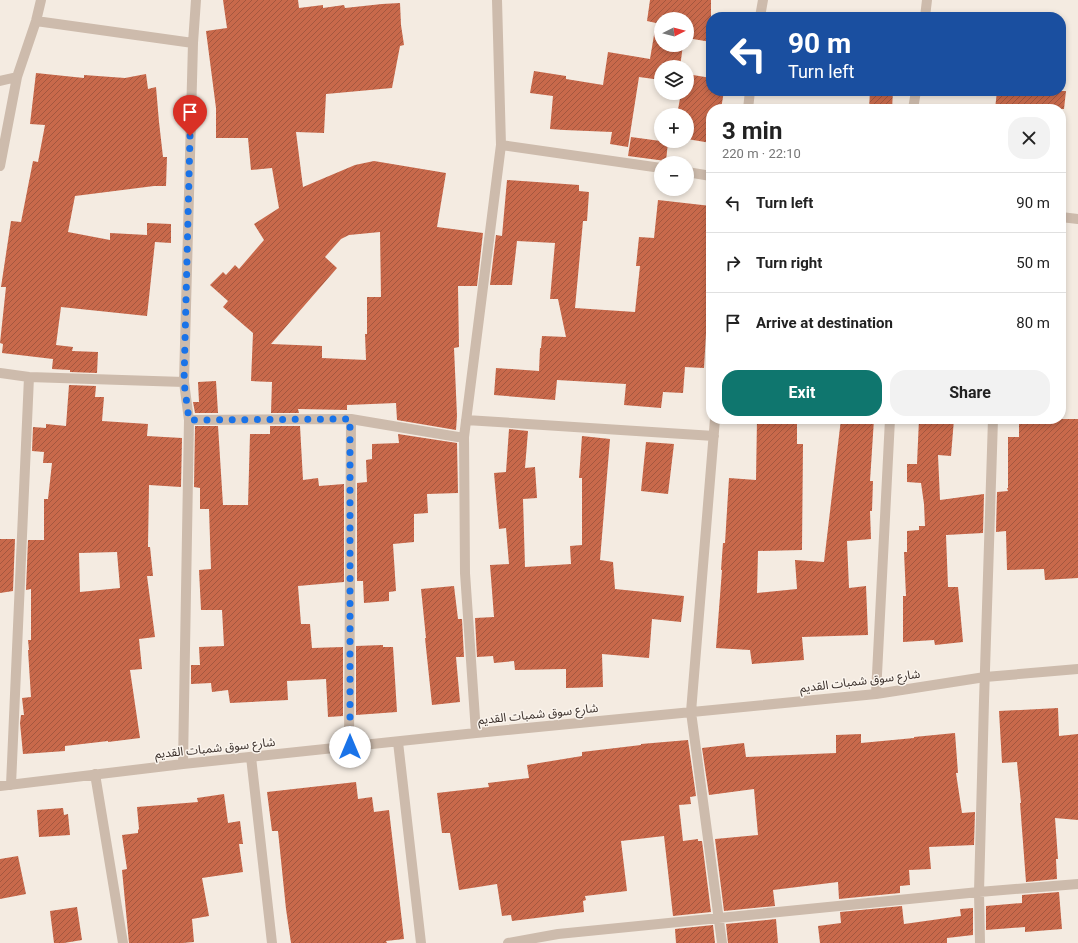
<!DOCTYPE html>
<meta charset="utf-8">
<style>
:root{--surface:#fff;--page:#f2f2f2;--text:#222;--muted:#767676;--line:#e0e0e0;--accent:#0f766e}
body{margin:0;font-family:Roboto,"Noto Sans Arabic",sans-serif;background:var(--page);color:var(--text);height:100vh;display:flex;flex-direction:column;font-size:15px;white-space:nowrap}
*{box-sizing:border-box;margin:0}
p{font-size:13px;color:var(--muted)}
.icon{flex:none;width:22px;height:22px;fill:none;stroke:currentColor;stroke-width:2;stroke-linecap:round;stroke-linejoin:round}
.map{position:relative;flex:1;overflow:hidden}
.details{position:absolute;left:706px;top:104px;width:360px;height:320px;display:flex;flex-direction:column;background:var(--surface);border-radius:16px;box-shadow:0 2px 6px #0003}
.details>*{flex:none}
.hud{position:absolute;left:706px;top:12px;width:360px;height:84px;border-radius:16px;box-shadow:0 2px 6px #0003;background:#1a4fa0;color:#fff;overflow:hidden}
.needle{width:26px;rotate:84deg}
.fabs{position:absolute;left:654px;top:12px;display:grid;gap:8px}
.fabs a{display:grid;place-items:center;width:40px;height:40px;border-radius:50%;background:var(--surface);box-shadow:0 2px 6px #0003;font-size:20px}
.pin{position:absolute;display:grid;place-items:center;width:34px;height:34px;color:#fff;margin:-41px -17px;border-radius:50% 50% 50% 0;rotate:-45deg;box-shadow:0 0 4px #0007}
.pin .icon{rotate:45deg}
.me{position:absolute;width:44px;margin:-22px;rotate:0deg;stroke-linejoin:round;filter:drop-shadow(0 0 3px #0008)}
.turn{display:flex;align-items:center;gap:14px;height:84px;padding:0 16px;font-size:18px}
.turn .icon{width:52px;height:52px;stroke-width:2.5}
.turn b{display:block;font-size:28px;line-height:34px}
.round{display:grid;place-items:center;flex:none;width:42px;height:42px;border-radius:16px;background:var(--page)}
.head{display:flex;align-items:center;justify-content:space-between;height:68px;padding:0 16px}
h1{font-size:24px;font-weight:700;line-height:30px}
.primary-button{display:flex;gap:8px;margin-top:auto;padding:8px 16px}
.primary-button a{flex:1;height:46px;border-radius:16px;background:var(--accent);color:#fff;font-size:16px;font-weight:700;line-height:46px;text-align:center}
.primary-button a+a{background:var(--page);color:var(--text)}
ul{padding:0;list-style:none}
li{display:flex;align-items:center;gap:12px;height:60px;padding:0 16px;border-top:1px solid var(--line)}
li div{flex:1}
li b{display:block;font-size:15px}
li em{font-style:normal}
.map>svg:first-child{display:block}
.building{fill:url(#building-hatch);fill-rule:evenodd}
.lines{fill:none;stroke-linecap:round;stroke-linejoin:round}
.street{stroke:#cdbbac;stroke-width:10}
.route{stroke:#1a73e8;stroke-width:7;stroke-dasharray:0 12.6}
.labels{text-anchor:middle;stroke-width:3;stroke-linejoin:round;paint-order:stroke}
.street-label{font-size:12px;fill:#3b302b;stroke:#fbf5ee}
</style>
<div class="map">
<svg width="1078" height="943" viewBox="0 0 1078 943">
<defs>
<pattern id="building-hatch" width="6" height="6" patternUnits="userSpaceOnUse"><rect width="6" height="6" fill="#c8694b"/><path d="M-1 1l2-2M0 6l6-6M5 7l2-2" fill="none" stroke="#a4573f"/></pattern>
</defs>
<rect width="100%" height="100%" fill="#f4ebe1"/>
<path class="building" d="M223 0H298L299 8 323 5V8L344 5 345 8 382 4 400 3 401 25 404 45 400 46 392 88 326 94 324 133 296 132 303 187 355 165 374 161 446 173 437 227 483 233 477 286H458L459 347 454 348 457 416 456 430 397 420 396 403 347 405V410L298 409 299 413H271L272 382 251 381 253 333 223 307 228 301 210 285 223 272 226 275 235 265 239 269 264 240 254 224 279 208 272 168 251 170 248 138H216V108L206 31 227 28ZM380 232 381 297H367V334H365L366 360 322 358V346L271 344 337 268 325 257 341 239 349 235Z
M650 0H711V42L687 38V19H661V45H683L680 67H661V80L639 77 628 147 610 144 612 132 564 130 550 129 553 96 530 93 534 71 566 76V79L603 85 608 52 650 59 656 23 647 21Z
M36 73 84 78V75L125 78 146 74 148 89 156 87 159 122 163 157H167L166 186H154L75 196 68 232 110 240V233L147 235V223L171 224V243L155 242 147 316 61 307 56 345 73 347 72 351 98 352 97 373 70 372V370L52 369 53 359 2 353 3 344 0 343 6 287H1L11 221 21 222 33 161 38 162 45 125 30 124Z
M687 74 711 78V91H724L721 109H711V143L687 139V115H677L681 93H687Z
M870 91H893L892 109H869Z
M997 91H1066L1064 109H995Z
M631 137 668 142 666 161 628 156Z
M507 180 579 185V191L589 192 587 221H583L575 308 635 312 640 266H636L639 237 654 238 658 200 711 206V248L704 368 685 367 683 393 663 392 661 408 624 405 626 384 557 380 555 400 494 395 496 368 539 371 540 348H541L542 336 566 337 558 299H550L555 243 517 241 512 285H490L496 235 502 236Z
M216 381 218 413H195L193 402H199L198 382Z
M69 385 96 386 95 397H104L102 421 148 424 147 436 182 438 181 487 149 485 148 547H150L153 576H147L155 637 139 639 142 669 130 670 140 738 108 742V741L65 746V751L23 754 20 723 21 715H24L22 698 31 697 28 650H29L28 640H31V589L26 590 28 540H44V499H48L52 463H43L44 452 32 451 33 427 46 428V424L66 426ZM117 552 120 588 80 592 79 553Z
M757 419H797V444H803L802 550 758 551 757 593 797 589 795 560 824 562 841 419H874L870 481H873L872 511H870L871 539 847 541 849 588 866 586 868 635 802 637 804 660 752 664 750 650 716 648 722 570H721L723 543H725L729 478 756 480Z
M919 419H954L951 456 938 455 940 500 984 494 983 533 946 535 948 587H958L963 642 935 645 934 640 903 642V596H906L904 552H907V531L919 530V526H925L924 504 921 483 907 482V464H917Z
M1035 419H1078V578L1045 580 1044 569 1007 570 1006 531 996 532 997 492 1008 491 1007 488H1008V437H1019V420Z
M195 426H218L223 505H248L250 434H270V426H300L303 480 318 478 319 486 344 484V582L298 586 301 624H310L312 648 343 647V716L328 717 326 679 287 681 288 700 230 703 228 690 212 692 211 683 191 684V665H200L199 647 224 646 222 610H201L199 570 211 569 209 509H200V488L194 487Z
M509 429 528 431 525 468 535 467 537 498 523 499 525 567 571 564 570 546 582 545V478H579L582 436 610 439 600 560 613 562 615 589 684 596 681 622 652 619 649 658 602 654 603 687 566 688V669L515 670 514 661 494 663 493 656 477 657 475 618 494 617 490 565 509 564 506 528 499 529 494 473 506 472Z
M398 434 457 443 458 493 427 494 428 513 414 514V542L393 544 396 591 389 592V601L364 603 363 581H357V483L367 482 366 460 372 459V444L399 443Z
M646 442 674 444 668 494 641 491Z
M0 539H15L13 591 0 593Z
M454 586 458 619H462L464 657H456L460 702 432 705 425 638H426L421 589Z
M383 645V647H393L397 712 356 715V646Z
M1058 708 1059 736 1078 734V820L1055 818 1058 859H1056L1057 879 1026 882 1020 803H1021L1017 762 1002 763 999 711Z
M955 733 958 773H956L962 813 975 812 974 845 929 847 931 869 909 870 910 885 900 886V893L839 899 838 882 773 890 775 906 724 911 715 839 758 835 754 789 709 795 702 748 744 743 746 757 836 753V735L861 734V743L914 738V737Z
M688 740 696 796 690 797 691 804 679 805 683 841 698 839V841H702L711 912 673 916 664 836 621 841 627 891 585 896 586 900 583 901 584 912 512 921 511 915 502 916 497 884 459 890 450 833H442L437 793 489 787 488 783 529 778 527 765 582 756V752L641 745V744Z
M356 782 358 799 372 797 374 812 389 810 404 939 386 941 387 943H291L286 909 278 831H272L267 792Z
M224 794 228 823 240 821 243 844H239L243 872 202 878 209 916 192 919 194 942 183 943H129L122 870 127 869 122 835 138 833V830L139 829 137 807 198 802 197 798Z
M63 808 64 815 68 814 70 835 39 837 37 810Z
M18 856 26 894 0 899V859Z
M1059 892 1062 929 1025 932V927L986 930V906L1022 903V895Z
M902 906 904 924 961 916 960 909 973 908V935L947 938V943H820L818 926 841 923 840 912Z
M77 907 82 940 64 943H54L50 911Z
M776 919 778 943H728L726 924Z
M713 925 715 943H676L675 929Z"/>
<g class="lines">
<path class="street" d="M760 17 763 0
M925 17 927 0
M36 21 193 43
M0 81 17 77
M748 109 750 91
M913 109 916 91
M501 145 661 168
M0 166 17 77 36 21 41 0
M687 172 711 176
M1061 217 1078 219
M0 373 29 377 184 382
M715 419 691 712 722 943
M189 420 351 419 458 437H464
M466 420 714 436
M876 694 890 419
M476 733 465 573 464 437 501 145 497 0
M398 742 421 943
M349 747 351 419
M251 757 272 943
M183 764 189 420 184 382 193 43 196 0
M95 774 123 943
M11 785 29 377
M0 786 183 764 476 733 876 694 985 677 1078 669
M508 943 558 934 979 892 1078 884
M980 943 979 892 984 701 993 419"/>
</g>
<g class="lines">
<path class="route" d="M190 136 184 382 189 420 350 419V747"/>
</g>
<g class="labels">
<g class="street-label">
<text transform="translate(860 681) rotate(-7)" y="4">شارع سوق شمبات القديم</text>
<text transform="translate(538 714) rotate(-6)" y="4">شارع سوق شمبات القديم</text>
<text transform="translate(215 748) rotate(-6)" y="4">شارع سوق شمبات القديم</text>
</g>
</g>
</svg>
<div class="fabs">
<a><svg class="needle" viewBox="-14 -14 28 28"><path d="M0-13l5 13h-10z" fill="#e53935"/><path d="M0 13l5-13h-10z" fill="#767676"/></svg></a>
<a><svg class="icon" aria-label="layers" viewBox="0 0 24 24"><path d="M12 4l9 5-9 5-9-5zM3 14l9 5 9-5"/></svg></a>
<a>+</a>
<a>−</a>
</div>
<div class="pin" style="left:190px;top:136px;background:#d93025"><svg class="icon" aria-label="arrive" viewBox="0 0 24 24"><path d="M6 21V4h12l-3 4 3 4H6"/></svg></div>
<svg class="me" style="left:350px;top:747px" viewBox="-20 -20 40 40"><circle r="19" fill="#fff"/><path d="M0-13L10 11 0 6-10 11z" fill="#1a73e8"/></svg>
<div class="hud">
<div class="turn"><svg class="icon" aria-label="left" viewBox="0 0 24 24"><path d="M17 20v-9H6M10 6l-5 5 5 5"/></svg><div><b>90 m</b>Turn left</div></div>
</div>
<section class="details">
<div class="head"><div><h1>3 min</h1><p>220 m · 22:10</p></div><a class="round"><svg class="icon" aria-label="close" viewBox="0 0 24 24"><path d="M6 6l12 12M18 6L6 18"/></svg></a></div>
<ul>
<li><svg class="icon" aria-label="left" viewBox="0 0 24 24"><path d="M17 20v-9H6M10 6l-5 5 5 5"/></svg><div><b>Turn left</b></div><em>90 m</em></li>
<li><svg class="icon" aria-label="right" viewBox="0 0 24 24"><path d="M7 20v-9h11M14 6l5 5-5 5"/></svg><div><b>Turn right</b></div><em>50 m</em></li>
<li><svg class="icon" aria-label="arrive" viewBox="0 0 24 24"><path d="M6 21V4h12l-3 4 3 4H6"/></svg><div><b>Arrive at destination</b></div><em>80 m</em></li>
</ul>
<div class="primary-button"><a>Exit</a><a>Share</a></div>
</section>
</div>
